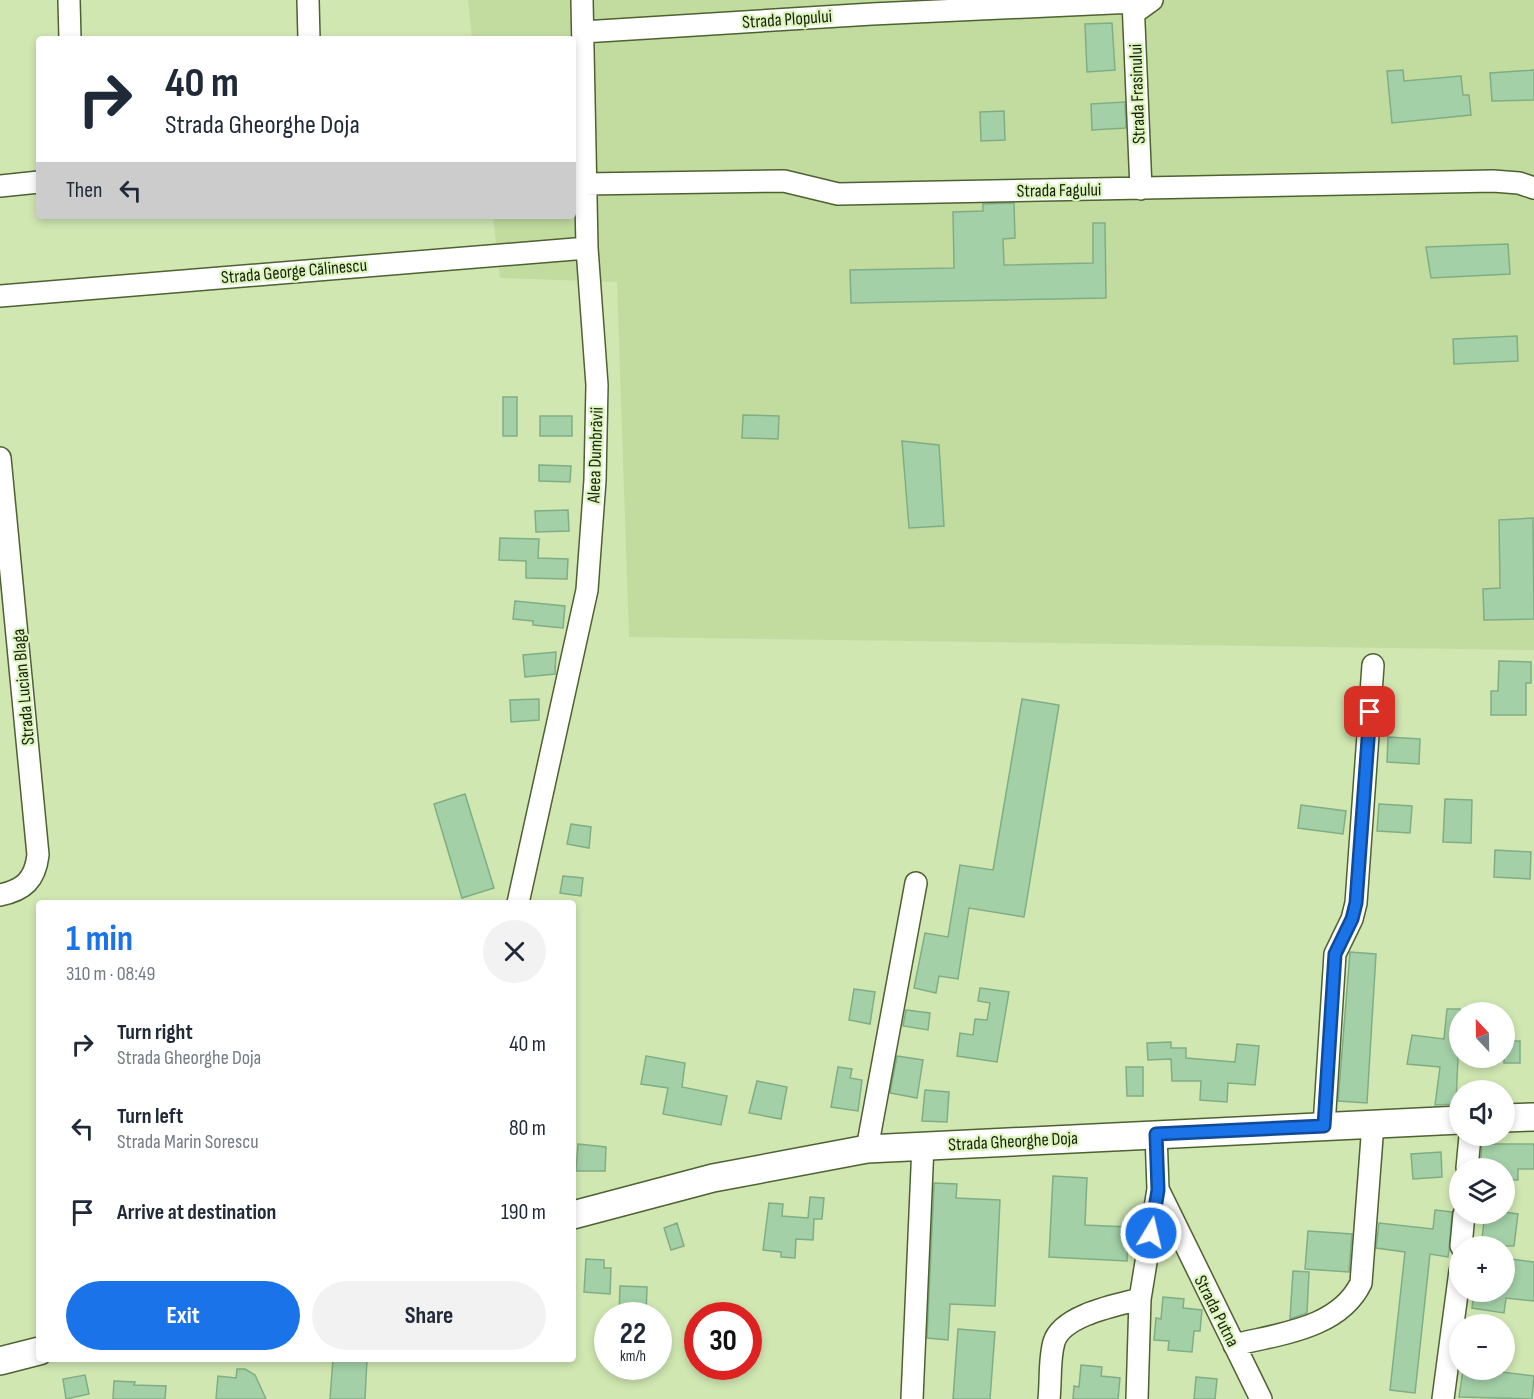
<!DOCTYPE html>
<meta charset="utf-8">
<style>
:root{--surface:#fff;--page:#f2f2f3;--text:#1f2937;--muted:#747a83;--accent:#1a73e8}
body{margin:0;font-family:"Sofia Sans Condensed",sans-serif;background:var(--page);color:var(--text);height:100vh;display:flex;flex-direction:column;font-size:22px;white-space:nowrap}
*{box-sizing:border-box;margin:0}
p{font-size:20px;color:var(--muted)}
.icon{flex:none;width:33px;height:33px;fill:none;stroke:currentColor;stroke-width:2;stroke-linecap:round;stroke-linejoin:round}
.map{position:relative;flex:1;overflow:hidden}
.panel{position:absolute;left:36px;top:900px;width:540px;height:462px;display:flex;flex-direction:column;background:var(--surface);border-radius:6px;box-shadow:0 3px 9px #0003}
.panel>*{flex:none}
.banner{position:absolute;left:36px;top:36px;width:540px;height:183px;border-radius:6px;box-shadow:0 3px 9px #0003;background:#fff;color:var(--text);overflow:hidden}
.needle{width:39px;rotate:338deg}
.buttons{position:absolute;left:1449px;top:1002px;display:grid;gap:12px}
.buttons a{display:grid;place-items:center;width:66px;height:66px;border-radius:50%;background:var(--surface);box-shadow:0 3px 9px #0003;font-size:30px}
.speed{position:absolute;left:594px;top:1302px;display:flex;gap:12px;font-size:30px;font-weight:700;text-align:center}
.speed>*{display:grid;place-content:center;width:78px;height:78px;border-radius:50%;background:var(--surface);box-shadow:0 3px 9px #0003;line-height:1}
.speed small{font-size:15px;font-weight:400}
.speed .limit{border:9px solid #d22;background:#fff;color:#111}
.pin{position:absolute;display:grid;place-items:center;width:51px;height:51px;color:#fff;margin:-26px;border-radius:12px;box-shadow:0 3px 9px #0006}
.me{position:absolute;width:66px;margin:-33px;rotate:9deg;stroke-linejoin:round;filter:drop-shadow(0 0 4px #0008)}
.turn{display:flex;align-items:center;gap:21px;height:126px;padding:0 30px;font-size:27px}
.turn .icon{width:78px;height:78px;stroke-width:2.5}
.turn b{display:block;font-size:42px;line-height:51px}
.then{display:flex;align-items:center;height:57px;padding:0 30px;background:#0003;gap:12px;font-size:22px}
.round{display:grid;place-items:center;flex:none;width:63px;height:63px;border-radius:32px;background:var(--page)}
.summary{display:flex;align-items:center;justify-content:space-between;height:102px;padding:0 30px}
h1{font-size:36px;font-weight:700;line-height:45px;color:var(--accent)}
.action{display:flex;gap:12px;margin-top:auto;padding:12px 30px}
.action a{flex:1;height:69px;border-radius:36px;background:var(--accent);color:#fff;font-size:24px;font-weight:700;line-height:69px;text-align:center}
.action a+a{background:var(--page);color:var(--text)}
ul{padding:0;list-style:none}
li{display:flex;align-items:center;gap:18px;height:84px;padding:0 30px}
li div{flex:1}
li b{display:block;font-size:22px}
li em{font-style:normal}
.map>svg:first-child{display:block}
.built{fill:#c2dca0}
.building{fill:#a3d0a7;stroke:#81ad85;stroke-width:1.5}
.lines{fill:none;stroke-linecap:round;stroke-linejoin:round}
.minor-casing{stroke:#4e6131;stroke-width:24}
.major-casing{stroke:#4e6131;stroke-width:30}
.minor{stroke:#fff;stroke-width:21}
.major{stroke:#fff;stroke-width:27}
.route-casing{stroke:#114b97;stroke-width:15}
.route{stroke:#1a73e8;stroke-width:10}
.labels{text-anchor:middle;stroke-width:4.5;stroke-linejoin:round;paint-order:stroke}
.street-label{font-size:18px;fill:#171f0b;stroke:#ddf5be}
</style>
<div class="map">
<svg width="1534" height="1399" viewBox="0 0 1534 1399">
<rect width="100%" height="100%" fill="#d0e7b2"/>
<path class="built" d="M468 0H1534V650L629 637 617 282 500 278 493 216H573V39H472Z"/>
<path class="building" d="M1112 23 1115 70 1087 72 1085 24Z
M1403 70 1404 81 1461 76 1463 95H1469L1471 115 1392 123 1387 71Z
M1534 70V100L1492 101 1490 73Z
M1125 102 1126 128 1092 130 1091 104Z
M1004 111 1005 140 981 141 980 112Z
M1014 203 1015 238 1003 239 1004 265 1093 263V223H1105L1106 298 851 303 850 270 954 268 953 212 983 211V204Z
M1508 244 1510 274 1431 278 1426 247Z
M1517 336 1518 361 1454 364 1453 339Z
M503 397H517V436H503Z
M743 415 779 416 778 439 742 438Z
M540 416H572V436H540Z
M902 441 939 445 944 526 909 528Z
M539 465 571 466 570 482 539 481Z
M568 510 569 531 536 532 535 511Z
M1533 518 1534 619 1484 620 1483 589 1500 588 1499 520Z
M500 538 539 539 538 558 568 559 567 579 526 578V561L499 560Z
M515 601 565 606 563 628 533 625V621L513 619Z
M556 652 555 674 525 677 523 655Z
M1499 661 1531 662V683H1526V715H1491V691H1498Z
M539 699V720L511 722 510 700Z
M1022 699 1059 705 1024 917 969 908 958 979 939 976 936 993 914 988 925 933 948 937 960 865 993 870Z
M1388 737 1420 739 1419 764 1387 762Z
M465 794 494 888 462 898 434 804Z
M1445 799 1472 800 1471 843 1443 842Z
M1379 804 1412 806 1410 833 1377 831Z
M1301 805 1346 811 1343 834 1298 828Z
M571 824 591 827 589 848 567 844Z
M1495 850 1531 852 1530 879 1494 877Z
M563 876 583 878 581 896 560 893Z
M1350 952 1376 954 1367 1103 1338 1101Z
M980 988 1009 992 997 1062 957 1056 960 1033 973 1035 975 1019 987 1020 990 1003 978 1001Z
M854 989 875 992 870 1024 849 1020Z
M1447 1009H1460L1456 1104 1435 1105 1440 1067 1407 1064 1412 1035 1444 1039Z
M906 1010 930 1013 928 1030 903 1026Z
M1504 1041H1520V1063H1504Z
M1171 1042V1048H1186V1058L1235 1062 1237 1044 1259 1046 1255 1085 1228 1083 1227 1102 1200 1100 1201 1081H1172L1171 1059 1148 1060 1147 1043Z
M646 1056 685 1063 682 1087 727 1096 721 1125 663 1114 668 1088 641 1084Z
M897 1056 923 1060 917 1098 890 1093Z
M838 1067 852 1069 850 1078 862 1080 858 1111 831 1107Z
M1126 1067H1143V1096H1127Z
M757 1081 787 1087 781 1119 749 1113Z
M925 1090 949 1092 947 1122 922 1121Z
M578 1144 606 1147 605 1171H576Z
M1482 1144H1534V1169H1518V1180L1504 1179V1168H1480Z
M1441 1152 1442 1177 1413 1179 1411 1154Z
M1053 1176 1087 1178 1085 1225 1128 1227 1127 1261 1049 1257Z
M934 1183 957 1184 956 1198 1000 1200 995 1306 950 1304 948 1340 927 1338Z
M810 1197 824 1198 822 1219H814L813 1240 796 1239 795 1258 781 1257V1252L763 1250 769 1203 783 1204 782 1216 808 1218Z
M1435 1210 1452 1212 1449 1250 1448 1257 1430 1254 1415 1393 1390 1390 1405 1252 1376 1248 1379 1223 1433 1229Z
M1504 1212 1518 1214 1514 1246H1481L1485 1214Z
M677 1223 684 1246 671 1250 664 1228Z
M1308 1231 1352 1234 1349 1272 1305 1269Z
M1504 1258 1534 1262V1301L1506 1298 1504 1313 1472 1308 1474 1292H1504Z
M586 1259 604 1260V1268H611L610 1294 584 1292Z
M1293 1271 1309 1272 1307 1313 1290 1319Z
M620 1286 647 1287 646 1316H619Z
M1163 1297 1184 1299 1183 1308 1202 1310 1200 1331H1194L1192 1352 1168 1350 1169 1341 1154 1340 1156 1318 1161 1319Z
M958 1329 995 1332 990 1399H953Z
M333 1359H367L365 1399H330Z
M1081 1365 1102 1367 1101 1376 1120 1378 1118 1399H1073L1074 1386 1079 1387Z
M237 1369H245L255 1375 266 1399H216L218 1376 236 1378Z
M1463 1370H1502L1501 1372 1534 1376 1532 1399 1459 1397Z
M85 1375 89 1394 66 1399 63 1379Z
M1196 1377 1217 1379 1215 1399H1194Z
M114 1381 135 1382 134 1385 166 1386 165 1399H113Z"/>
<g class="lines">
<defs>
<path id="minor" d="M69 0 70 39
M308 0 309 39
M1133 0 1141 189
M1134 13 1152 0
M583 32 872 14 1134 2
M585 184 784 181 838 194 1493 181 1519 183 1534 188
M0 186 39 182
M0 296 587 248
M0 458 38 855C35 880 24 890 0 895
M518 903 587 590 595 480 597 385 587 248 582 0
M1324 1126 1335 954 1352 919 1356 903 1373 665
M867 1149 916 883
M1467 1168 1470 1136
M1158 1189 1261 1399
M1461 1246 1464 1214
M1234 1345C1278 1334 1339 1329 1361 1283L1373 1124
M912 1399 923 1145
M1049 1399C1051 1381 1049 1359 1054 1342 1062 1315 1117 1305 1140 1299
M1137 1399 1140 1299 1158 1189 1156 1134
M1443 1399 1460 1271"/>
<path id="major" d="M1504 1118 1534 1117
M573 1215 713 1178 867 1149 1460 1120
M0 1361 39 1351"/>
</defs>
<use href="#minor" class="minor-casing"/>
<use href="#major" class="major-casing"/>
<use href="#minor" class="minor"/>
<use href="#major" class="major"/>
</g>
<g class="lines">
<defs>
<path id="route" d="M1151 1233 1158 1190 1156 1134 1324 1126 1335 954 1352 919 1356 903 1370 712"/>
</defs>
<use href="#route" class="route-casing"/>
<use href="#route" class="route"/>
</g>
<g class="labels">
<g class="street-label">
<text transform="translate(787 19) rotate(-4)" y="6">Strada Plopului</text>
<text transform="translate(1137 94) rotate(-92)" y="6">Strada Frasinului</text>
<text transform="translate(1059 190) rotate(-1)" y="6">Strada Fagului</text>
<text transform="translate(294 271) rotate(-5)" y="6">Strada George Călinescu</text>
<text transform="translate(595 455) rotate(-88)" y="6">Aleea Dumbrăvii</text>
<text transform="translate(23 687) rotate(-95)" y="6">Strada Lucian Blaga</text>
<text transform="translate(1013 1141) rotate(-3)" y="6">Strada Gheorghe Doja</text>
<text transform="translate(1217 1311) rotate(63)" y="6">Strada Putna</text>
</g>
</g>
</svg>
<div class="buttons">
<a><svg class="needle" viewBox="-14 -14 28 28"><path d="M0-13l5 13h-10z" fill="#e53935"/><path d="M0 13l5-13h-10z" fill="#747a83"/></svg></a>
<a><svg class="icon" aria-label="sound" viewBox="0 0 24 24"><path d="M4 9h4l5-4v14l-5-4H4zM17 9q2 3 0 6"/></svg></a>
<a><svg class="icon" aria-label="layers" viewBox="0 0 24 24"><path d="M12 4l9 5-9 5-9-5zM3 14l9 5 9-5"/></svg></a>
<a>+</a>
<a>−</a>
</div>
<div class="speed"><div>22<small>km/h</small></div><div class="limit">30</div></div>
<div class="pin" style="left:1370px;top:712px;background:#d93025"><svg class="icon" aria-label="arrive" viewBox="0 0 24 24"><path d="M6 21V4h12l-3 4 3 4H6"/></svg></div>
<svg class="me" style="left:1151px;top:1233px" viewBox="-20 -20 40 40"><circle r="17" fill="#1a73e8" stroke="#fff" stroke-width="3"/><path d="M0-11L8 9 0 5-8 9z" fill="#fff"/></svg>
<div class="banner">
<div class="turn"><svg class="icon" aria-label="right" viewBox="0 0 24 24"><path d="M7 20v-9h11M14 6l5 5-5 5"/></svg><div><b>40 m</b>Strada Gheorghe Doja</div></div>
<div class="then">Then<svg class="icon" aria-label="left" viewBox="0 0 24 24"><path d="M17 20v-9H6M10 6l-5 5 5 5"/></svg></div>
</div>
<section class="panel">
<div class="summary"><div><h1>1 min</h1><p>310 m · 08:49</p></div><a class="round"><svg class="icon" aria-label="close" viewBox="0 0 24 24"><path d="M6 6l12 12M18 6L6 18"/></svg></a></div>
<ul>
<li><svg class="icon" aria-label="right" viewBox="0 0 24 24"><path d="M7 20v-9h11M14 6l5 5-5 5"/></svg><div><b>Turn right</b><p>Strada Gheorghe Doja</p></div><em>40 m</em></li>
<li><svg class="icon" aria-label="left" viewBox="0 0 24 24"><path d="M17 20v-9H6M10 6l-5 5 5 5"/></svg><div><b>Turn left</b><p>Strada Marin Sorescu</p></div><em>80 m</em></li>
<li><svg class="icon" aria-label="arrive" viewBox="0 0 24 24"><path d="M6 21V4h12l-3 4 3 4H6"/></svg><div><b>Arrive at destination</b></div><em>190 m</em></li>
</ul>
<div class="action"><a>Exit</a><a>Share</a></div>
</section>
</div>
